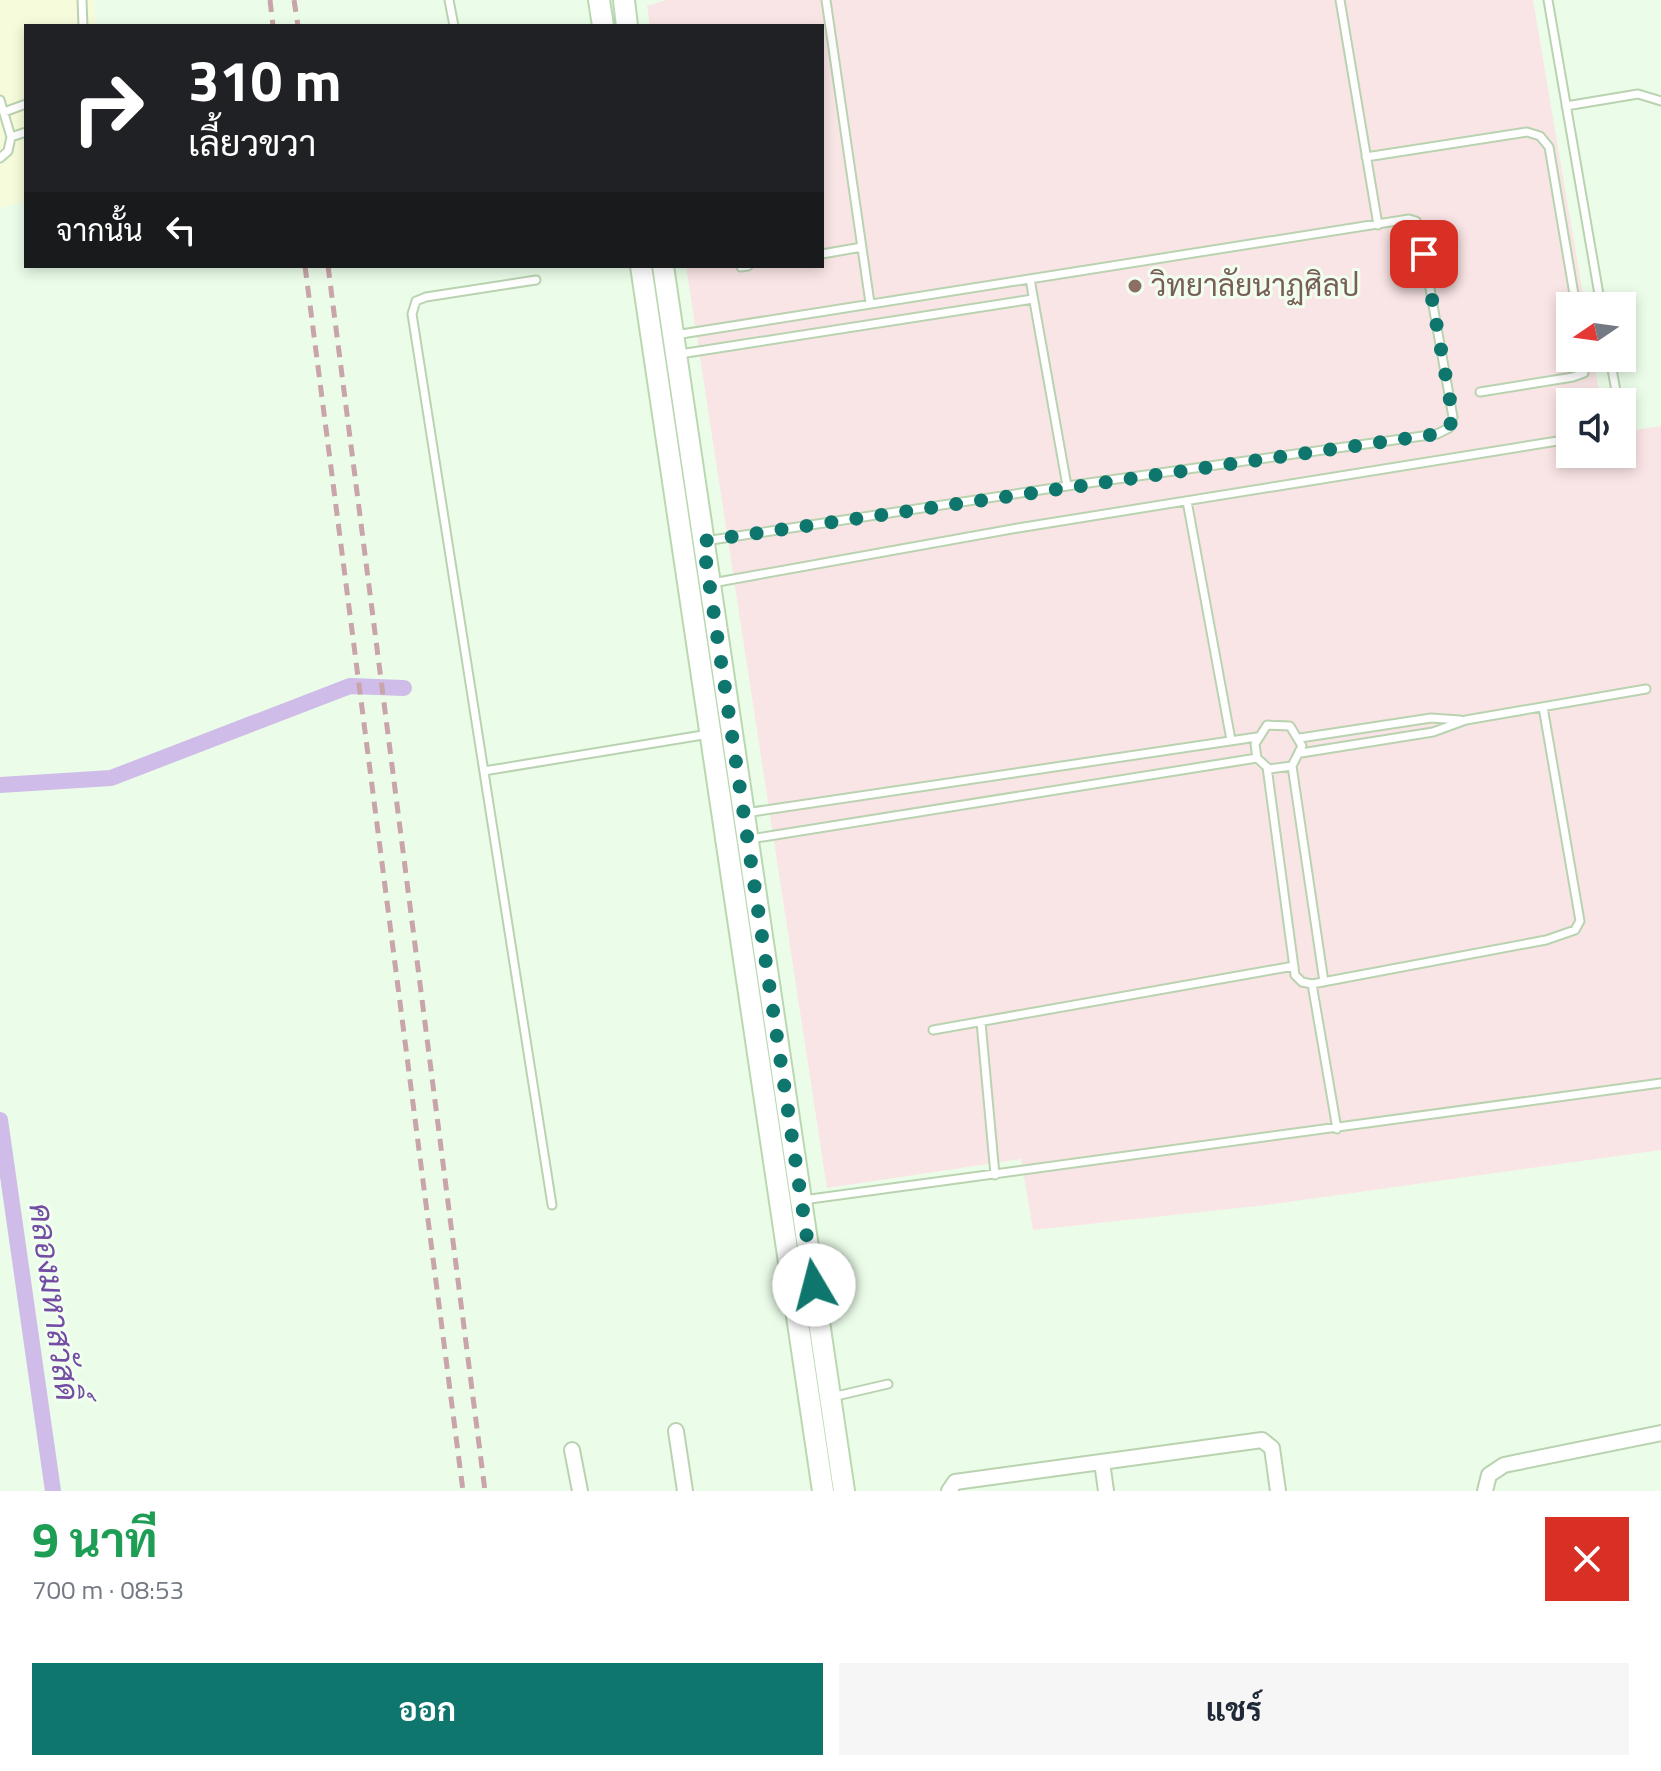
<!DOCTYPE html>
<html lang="th">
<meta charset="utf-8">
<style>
:root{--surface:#fff;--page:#f6f6f7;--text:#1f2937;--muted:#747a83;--accent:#0f766e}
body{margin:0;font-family:"Titillium Web",Sarabun,sans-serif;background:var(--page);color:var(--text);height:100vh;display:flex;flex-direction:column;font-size:30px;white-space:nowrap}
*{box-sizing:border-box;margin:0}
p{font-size:26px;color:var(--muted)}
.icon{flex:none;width:44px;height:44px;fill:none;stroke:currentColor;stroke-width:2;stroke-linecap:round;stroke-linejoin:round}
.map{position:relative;height:1491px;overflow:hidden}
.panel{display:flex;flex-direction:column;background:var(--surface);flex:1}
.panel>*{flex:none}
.guide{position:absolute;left:24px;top:24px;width:800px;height:244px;border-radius:0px;box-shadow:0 4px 12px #0003;background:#202124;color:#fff;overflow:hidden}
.needle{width:52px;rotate:257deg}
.controls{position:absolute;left:1556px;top:292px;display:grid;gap:16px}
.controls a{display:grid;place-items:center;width:80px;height:80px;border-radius:0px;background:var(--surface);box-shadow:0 4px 12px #0003;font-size:40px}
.pin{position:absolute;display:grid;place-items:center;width:68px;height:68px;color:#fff;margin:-34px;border-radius:16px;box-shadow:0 4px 12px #0006}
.me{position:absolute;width:88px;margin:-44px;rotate:352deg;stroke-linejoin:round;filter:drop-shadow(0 0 6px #0008)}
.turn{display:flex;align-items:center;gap:28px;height:168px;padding:0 32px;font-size:36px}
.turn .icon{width:104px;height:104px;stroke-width:2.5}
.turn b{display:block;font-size:56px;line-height:68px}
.then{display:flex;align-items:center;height:76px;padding:0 32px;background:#0003;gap:16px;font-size:30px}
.round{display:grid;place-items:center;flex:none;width:84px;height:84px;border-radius:0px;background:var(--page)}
.summary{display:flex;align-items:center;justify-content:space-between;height:136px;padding:0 32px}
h1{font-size:48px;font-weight:700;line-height:60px;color:#1e9e55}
.action{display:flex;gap:16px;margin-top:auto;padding:16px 32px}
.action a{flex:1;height:92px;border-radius:0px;background:var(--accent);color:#fff;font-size:32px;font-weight:700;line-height:92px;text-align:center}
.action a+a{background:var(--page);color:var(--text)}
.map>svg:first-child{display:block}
.education{fill:#fae5e6}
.medical{fill:#f6fbdb}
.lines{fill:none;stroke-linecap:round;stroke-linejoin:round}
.canal{stroke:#cfbce8;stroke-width:16}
.service-casing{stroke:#b9d3b0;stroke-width:11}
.minor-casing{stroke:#b9d3b0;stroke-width:18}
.secondary-casing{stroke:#bad8b0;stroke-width:24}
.service{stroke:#fff;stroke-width:7}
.minor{stroke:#fff;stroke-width:14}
.secondary{stroke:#fff;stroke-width:20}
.rail{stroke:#c9a5ab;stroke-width:5;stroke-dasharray:12 8;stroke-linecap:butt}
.route{stroke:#0f766e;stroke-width:14;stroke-dasharray:0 25.2}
.education-dot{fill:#8d6e63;stroke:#f1fff0;stroke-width:3}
.labels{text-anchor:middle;stroke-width:6;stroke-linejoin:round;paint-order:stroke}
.education-label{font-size:30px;fill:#785e54;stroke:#f1fff0;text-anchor:start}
.water-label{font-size:32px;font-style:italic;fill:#744ca3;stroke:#f1fff0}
</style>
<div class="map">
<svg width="1661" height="1491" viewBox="0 0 1661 1491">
<rect width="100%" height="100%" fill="#ebfde9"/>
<path class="education" d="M666 0H1533L1585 306H1570V358H1593L1601 402H1570V454H1622V432L1661 426V1150L1267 1205 1033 1230 1021 1159 827 1188 686 266H822V26H650L647 6Z"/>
<path class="medical" d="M0 0H94L96 26H26V201L0 208Z"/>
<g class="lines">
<path class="canal" d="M0 785 111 778 350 686 404 688
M0 1120 53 1491"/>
<defs>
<path id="service" d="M82 0 83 26
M449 0 454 26
M826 0 870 303
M1340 0 1378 225
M1548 0 1601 306
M0 100 11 137 26 132
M1566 106 1638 94 1661 101
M4 112 26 104
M1366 157 1527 132 1540 136 1549 147 1576 306
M0 158 8 151 11 137
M822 254 862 247
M741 267 748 266
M536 280 426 297 416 301 412 314 552 1205
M675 335 1409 219 1416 221 1419 227 1453 417 1449 428 1437 434 1067 486 1030 279
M680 354 1033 299
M1610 358 1618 402
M1480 392 1573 377 1584 373 1586 358
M1622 430 1628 429
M1187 501 1231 740
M705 541 1067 486
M712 583 1018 528 1570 439
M1300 738 1431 718 1460 720
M1301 753 1433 732 1466 720 1646 689
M1292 766 1269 769 1257 758 1255 744 1267 725 1290 726 1302 746 1292 766 1324 982
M1267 767 1295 975 1302 982 1312 984 1546 940 1575 930 1580 921 1543 707
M484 771 709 734
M745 813 1257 737
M750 839 1257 758
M1312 984 1337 1129
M981 1022 995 1175
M933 1030 1294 966
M803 1200 1661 1083
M832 1397 888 1384"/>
<path id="minor" d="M676 1431 685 1491
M572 1450 580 1491
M1102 1462 1106 1491
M949 1491 955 1482 1262 1440 1272 1448 1278 1491
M1485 1491 1489 1475 1504 1465 1661 1433"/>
<path id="secondary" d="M599 0 603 26
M624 0 627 26
M641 266 823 1491
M663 266 844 1491"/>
</defs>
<use href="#service" class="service-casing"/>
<use href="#minor" class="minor-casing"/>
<use href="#secondary" class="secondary-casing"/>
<use href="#service" class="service"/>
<use href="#minor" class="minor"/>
<use href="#secondary" class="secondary"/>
<path class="rail" d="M270 0 273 26
M294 0 298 26
M305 266 463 1491
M328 266 485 1491"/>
</g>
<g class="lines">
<path class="route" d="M814 1285 703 541 1437 434 1449 428 1453 417 1424 254"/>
</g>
<circle class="education-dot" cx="1135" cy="286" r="8"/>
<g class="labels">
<g class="education-label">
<text x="1151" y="296">วิทยาลัยนาฏศิลป</text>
</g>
<g class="water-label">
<text transform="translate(54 1302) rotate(82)" y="11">คลองมหาสวัสดิ์</text>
</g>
</g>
</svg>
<div class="controls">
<a><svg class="needle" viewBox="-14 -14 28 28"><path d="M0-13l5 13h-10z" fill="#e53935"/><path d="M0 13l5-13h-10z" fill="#747a83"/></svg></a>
<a><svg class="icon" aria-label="sound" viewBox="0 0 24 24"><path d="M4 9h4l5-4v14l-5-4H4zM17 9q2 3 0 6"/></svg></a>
</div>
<div class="pin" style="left:1424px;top:254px;background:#d93025"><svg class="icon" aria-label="arrive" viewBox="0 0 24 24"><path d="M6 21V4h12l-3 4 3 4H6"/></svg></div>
<svg class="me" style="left:814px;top:1285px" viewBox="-20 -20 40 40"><circle r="19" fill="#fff"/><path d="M0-13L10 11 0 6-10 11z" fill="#0f766e"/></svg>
<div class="guide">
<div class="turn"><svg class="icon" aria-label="right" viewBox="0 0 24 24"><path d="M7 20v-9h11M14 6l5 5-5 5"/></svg><div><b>310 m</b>เลี้ยวขวา</div></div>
<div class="then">จากนั้น<svg class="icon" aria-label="left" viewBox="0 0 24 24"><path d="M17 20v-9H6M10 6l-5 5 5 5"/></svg></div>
</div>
</div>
<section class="panel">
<div class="summary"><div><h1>9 นาที</h1><p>700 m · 08:53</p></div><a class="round" style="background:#d93025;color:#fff"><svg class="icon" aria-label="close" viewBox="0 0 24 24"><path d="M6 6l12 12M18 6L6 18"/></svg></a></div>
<div class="action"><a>ออก</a><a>แชร์</a></div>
</section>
